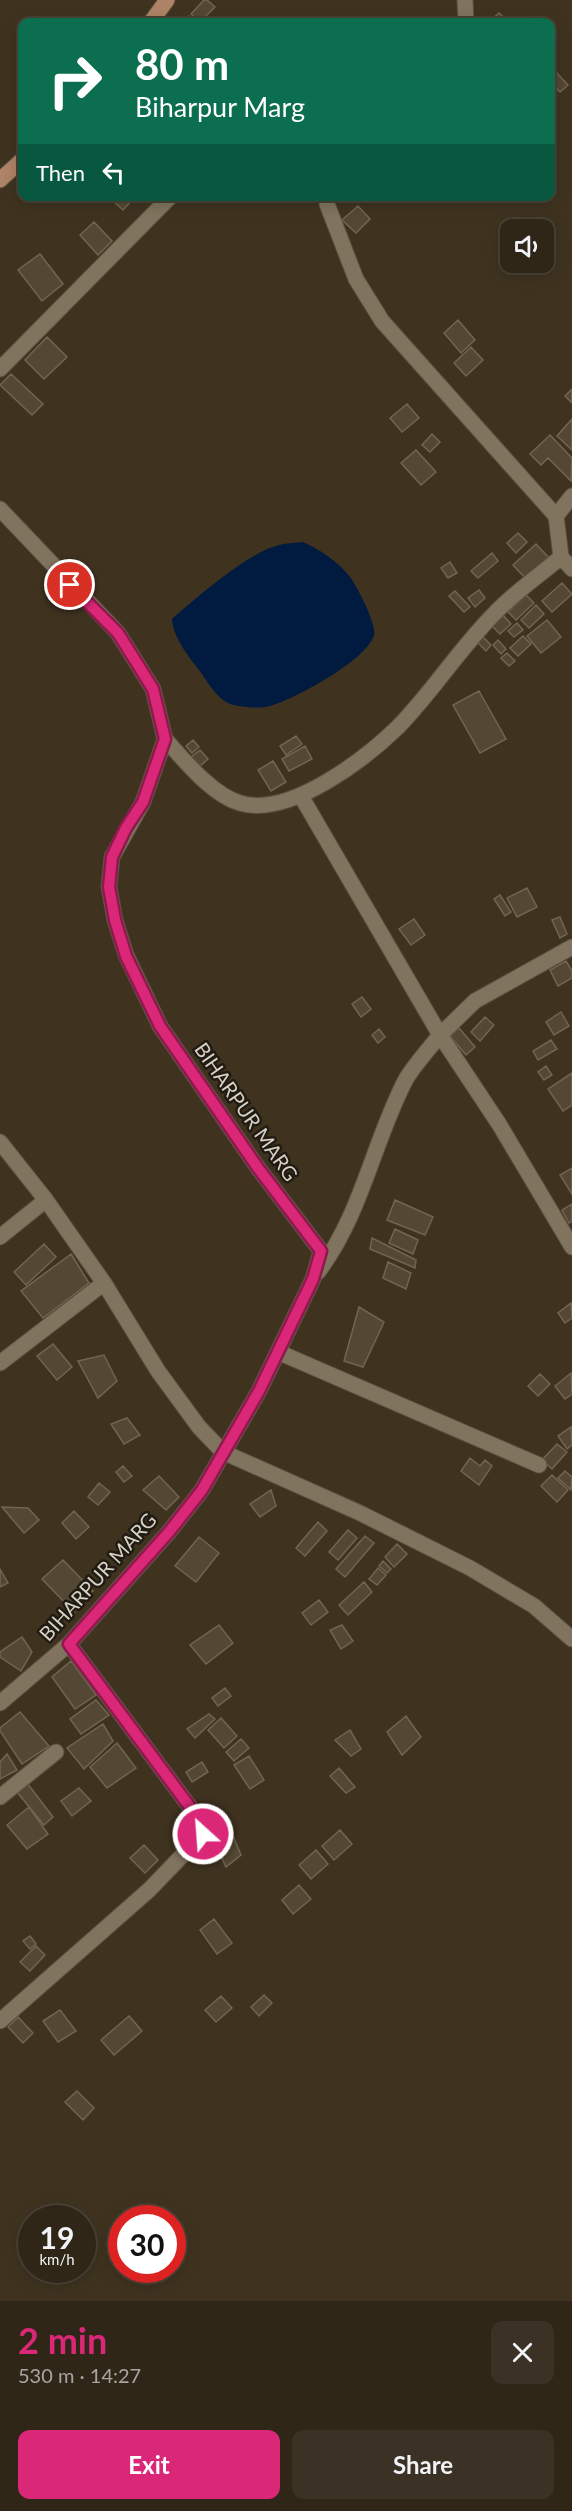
<!DOCTYPE html>
<meta charset="utf-8">
<style>
:root{--surface:#2f2618;--page:#3b3225;--text:#f1f3f6;--muted:#a7a5a2;--line:#4a4337;--accent:#db2777}
body{margin:0;font-family:Lato,sans-serif;background:var(--page);color:var(--text);height:100vh;display:flex;flex-direction:column;font-size:22px;white-space:nowrap}
*{box-sizing:border-box;margin:0}
p{font-size:20px;color:var(--muted)}
.icon{flex:none;width:33px;height:33px;fill:none;stroke:currentColor;stroke-width:2;stroke-linecap:round;stroke-linejoin:round}
.map{position:relative;height:2301px;overflow:hidden}
.sheet{display:flex;flex-direction:column;background:var(--surface);flex:1}
.sheet>*{flex:none}
.guide{position:absolute;left:18px;top:18px;width:537px;height:183px;border-radius:12px;box-shadow:0 3px 15px #0003,0 0 0 2px var(--line);background:#0b6e4f;color:#fff;overflow:hidden}
.buttons{position:absolute;left:500px;top:219px;display:grid;gap:12px}
.buttons a{display:grid;place-items:center;width:54px;height:54px;border-radius:12px;background:var(--surface);box-shadow:0 3px 15px #0003,0 0 0 2px var(--line);font-size:30px}
.speed{position:absolute;left:18px;top:2205px;display:flex;gap:12px;font-size:30px;font-weight:700;text-align:center}
.speed>*{display:grid;place-content:center;width:78px;height:78px;border-radius:50%;background:var(--surface);box-shadow:0 3px 15px #0003,0 0 0 2px var(--line);line-height:1}
.speed small{font-size:15px;font-weight:400}
.speed .limit{border:9px solid #d22;background:#fff;color:#111}
.pin{position:absolute;display:grid;place-items:center;width:51px;height:51px;color:#fff;margin:-26px;border:3px solid #fff;border-radius:50%;box-shadow:0 2px 6px #0007}
.me{position:absolute;width:66px;margin:-33px;rotate:334deg;stroke-linejoin:round;filter:drop-shadow(0 0 4px #0008)}
.turn{display:flex;align-items:center;gap:21px;height:126px;padding:0 18px;font-size:27px}
.turn .icon{width:78px;height:78px;stroke-width:2.5}
.turn b{display:block;font-size:42px;line-height:51px}
.then{display:flex;align-items:center;height:57px;padding:0 18px;background:#0003;gap:12px;font-size:22px}
.round{display:grid;place-items:center;flex:none;width:63px;height:63px;border-radius:12px;background:var(--page)}
.head{display:flex;align-items:center;justify-content:space-between;height:102px;padding:0 18px}
h1{font-size:36px;font-weight:700;line-height:45px;color:var(--accent)}
.button{display:flex;gap:12px;margin-top:auto;padding:12px 18px}
.button a{flex:1;height:69px;border-radius:12px;background:var(--accent);color:#fff;font-size:24px;font-weight:700;line-height:69px;text-align:center}
.button a+a{background:var(--page);color:var(--text)}
.map>svg:first-child{display:block}
.water{fill:#011a3f}
.building{fill:#544834;stroke:#726550;stroke-width:1.5}
.lines{fill:none;stroke-linecap:round;stroke-linejoin:round}
.street-casing{stroke:#5b5241;stroke-width:17}
.primary-casing{stroke:#5b5241;stroke-width:17}
.street{stroke:#80745e;stroke-width:15}
.primary{stroke:#af8367;stroke-width:15}
.route-casing{stroke:#8e194d;stroke-width:15}
.route{stroke:#db2777;stroke-width:10}
.labels{text-anchor:middle;stroke-width:5;stroke-linejoin:round;paint-order:stroke}
.street-label{font-size:20px;fill:#d9d2c6;stroke:#211c13}
</style>
<div class="map">
<svg width="572" height="2301" viewBox="0 0 572 2301">
<rect width="100%" height="100%" fill="#3f3320"/>
<path class="water" d="M303 542C319 549 339 562 350 577 357 586 377 625 374 635 367 660 295 699 270 706 260 709 240 707 230 704 216 698 207 681 199 670 188 656 173 637 172 619 196 598 249 552 279 545 287 543 295 543 303 542Z"/>
<path class="building" d="M204 0H207L215 7 200 22 191 14Z
M499 13 509 22H489Z
M189 16 197 22H183Z
M553 69 568 85 560 92 550 82V71Z
M108 196H136L123 210Z
M358 206 370 219 356 233 342 220Z
M94 222 112 241 98 255 80 235Z
M40 254 63 284 42 301 18 270Z
M458 320 475 340 461 353 444 333Z
M47 337 67 357 44 379 25 360Z
M471 347 483 360 466 376 454 363Z
M11 374 43 404 32 415 0 385Z
M572 389V403L565 396Z
M407 404 419 418 402 432 390 418Z
M572 419V450L557 436Z
M432 434 440 442 430 452 422 445Z
M550 435 572 458 571 481 548 458 541 465 530 454Z
M416 450 436 472 421 485 401 463Z
M518 533 527 542 516 553 507 543Z
M536 544 550 559 527 580 513 565Z
M492 553 498 561 478 578 471 571Z
M450 562 457 573 448 578 441 568Z
M562 583 572 594 552 612 542 601Z
M479 590 485 598 475 607 468 598Z
M455 591 470 607 464 612 449 596Z
M526 595 534 603 516 620 508 612Z
M536 605 544 614 529 628 521 620Z
M503 615 511 624 500 634 492 626Z
M547 620 561 637 541 653 527 636Z
M517 623 523 630 514 637 508 631Z
M482 636 491 645 486 651 477 642Z
M523 636 531 644 518 656 510 648Z
M498 640 506 649 501 654 493 645Z
M507 653 515 661 509 666 501 658Z
M479 691 506 739 480 753 453 705Z
M296 736 302 744 286 755 280 746Z
M193 740 199 747 192 753 186 746Z
M305 746 312 759 289 771 282 759Z
M200 750 208 759 199 767 191 757Z
M273 761 286 782 271 791 258 770Z
M527 888 537 907 517 917 507 898Z
M500 895 511 912 505 916 494 899Z
M560 917 567 934 560 938 552 920Z
M414 919 425 935 411 945 399 929Z
M566 961 572 971V978L558 986 550 970Z
M362 997 371 1009 361 1017 352 1004Z
M561 1012 569 1026 554 1035 546 1022Z
M485 1017 494 1025 480 1041 471 1032Z
M459 1028 475 1047 466 1055 450 1036Z
M379 1029 385 1037 378 1043 372 1035Z
M551 1040 557 1049 538 1060 533 1051Z
M546 1066 552 1075 544 1080 538 1072Z
M572 1073V1105L563 1111 548 1089Z
M572 1168V1194L560 1175Z
M395 1200 433 1217 425 1235 387 1220Z
M572 1204V1221L569 1223 562 1210Z
M395 1229 418 1240 413 1254 389 1243Z
M372 1238 416 1260 415 1268 370 1249Z
M44 1244 56 1257 26 1285 14 1272Z
M71 1254 89 1283 43 1318 21 1291Z
M388 1262 411 1273 406 1289 383 1278Z
M571 1303 572 1318 565 1323 558 1313Z
M359 1307 384 1322 363 1367 344 1361Z
M53 1344 72 1367 57 1380 37 1356Z
M104 1355 117 1381 98 1398 78 1361Z
M571 1373 572 1394 565 1399 555 1386Z
M540 1374 550 1384 538 1396 528 1386Z
M127 1418 140 1435 124 1444 111 1424Z
M571 1427 572 1445 567 1449 558 1436Z
M557 1444 567 1452 552 1469 542 1460Z
M470 1458 480 1466 485 1460 492 1466 479 1485 461 1471Z
M123 1466 132 1476 124 1482 116 1472Z
M565 1471 572 1477 571 1490 558 1478Z
M552 1475 568 1490 557 1502 541 1486Z
M159 1476 179 1497 166 1510 143 1490Z
M99 1483 110 1492 98 1505 88 1497Z
M271 1490 276 1506 260 1517 250 1504Z
M2 1507 28 1508 39 1520 24 1533Z
M74 1511 89 1527 76 1539 62 1523Z
M318 1522 327 1531 305 1556 296 1548Z
M348 1530 357 1538 338 1560 329 1552Z
M365 1536 374 1543 345 1577 336 1569Z
M199 1537 219 1553 196 1582 175 1566Z
M397 1544 407 1554 394 1567 385 1557Z
M63 1560 93 1591 74 1612 42 1579Z
M383 1561 391 1569 387 1573 379 1566Z
M378 1568 386 1575 377 1585 369 1579Z
M0 1569 8 1583 0 1587Z
M364 1582 372 1592 348 1615 339 1605Z
M319 1600 328 1612 311 1625 302 1613Z
M219 1625 233 1643 206 1664 190 1645Z
M342 1625 353 1641 341 1649 330 1630Z
M22 1637 32 1652 21 1671 0 1657V1652Z
M71 1661 96 1695 75 1709 52 1677Z
M225 1688 231 1696 218 1706 212 1698Z
M96 1700 109 1715 81 1734 70 1719Z
M20 1712 49 1746 22 1764 0 1731V1728Z
M209 1714 215 1719 195 1738 187 1729Z
M406 1716 421 1737 402 1755 387 1732Z
M221 1718 237 1736 224 1748 208 1730Z
M103 1724 113 1741 84 1769 67 1748Z
M350 1730 361 1749 351 1756 335 1740Z
M241 1739 249 1748 234 1761 226 1752Z
M117 1743 136 1768 107 1788 90 1767Z
M7 1754 17 1770 0 1779V1762Z
M249 1756 264 1780 250 1789 234 1765Z
M202 1762 208 1772 192 1782 186 1772Z
M339 1768 355 1787 346 1793 330 1776Z
M27 1783 53 1817 44 1825 17 1792Z
M79 1788 91 1801 72 1816 61 1801Z
M29 1807 48 1834 27 1849 7 1825Z
M226 1819 241 1855 226 1867 209 1831Z
M340 1830 352 1844 334 1860 322 1846Z
M144 1845 158 1860 145 1873 130 1858Z
M316 1850 328 1864 311 1879 299 1865Z
M299 1885 311 1899 293 1914 282 1900Z
M214 1919 232 1943 217 1954 200 1930Z
M30 1936 36 1944 30 1949 23 1941Z
M36 1946 45 1955 30 1971 20 1962Z
M264 1995 272 2003 259 2016 251 2007Z
M221 1996 232 2008 216 2022 205 2010Z
M60 2010 76 2031 58 2042 43 2021Z
M129 2016 142 2031 114 2055 101 2040Z
M18 2017 33 2033 23 2043 8 2027Z
M77 2091 94 2108 83 2120 65 2102Z"/>
<g class="lines">
<defs>
<path id="street" d="M465 0 466 22
M327 204 356 279 382 321 556 516 561 557
M0 369 171 196
M0 509 118 633 153 689 165 739 143 802 112 857 109 887 115 920 126 955 160 1026 258 1168 321 1251 313 1279 259 1391 202 1490 169 1532 69 1644 0 1703
M556 516 572 496
M165 739C184 760 212 795 240 803 289 818 365 759 398 727 433 691 460 648 495 613 515 592 540 575 561 557L572 569
M301 796 440 1035 475 1001 572 947
M0 1142 46 1200 104 1283 158 1371 199 1427 223 1452 360 1513 470 1568 534 1606 572 1639
M0 1237 46 1200
M318 1272C362 1214 373 1142 406 1079 415 1064 429 1049 440 1035L499 1124 572 1247
M278 1352 539 1465
M0 1363 104 1283
M0 1797 56 1752
M0 2021 149 1890 203 1834 201 1822 69 1644"/>
<path id="primary" d="M151 22 167 0
M0 180 22 160"/>
</defs>
<use href="#street" class="street-casing"/>
<use href="#primary" class="primary-casing"/>
<use href="#street" class="street"/>
<use href="#primary" class="primary"/>
</g>
<g class="lines">
<defs>
<path id="route" d="M70 585 118 633 153 689 165 739 143 802 126 828 112 857 109 887 115 920 126 956 160 1026 258 1168 321 1251 313 1279 259 1391 202 1490 169 1532 69 1644 201 1822 203 1834"/>
</defs>
<use href="#route" class="route-casing"/>
<use href="#route" class="route"/>
</g>
<g class="labels">
<g class="street-label">
<text transform="translate(246 1112) rotate(55)" y="7">BIHARPUR MARG</text>
<text transform="translate(98 1577) rotate(-48)" y="7">BIHARPUR MARG</text>
</g>
</g>
</svg>
<div class="buttons">
<a><svg class="icon" aria-label="sound" viewBox="0 0 24 24"><path d="M4 9h4l5-4v14l-5-4H4zM17 9q2 3 0 6"/></svg></a>
</div>
<div class="speed"><div>19<small>km/h</small></div><div class="limit">30</div></div>
<div class="pin" style="left:70px;top:585px;background:#d93025"><svg class="icon" aria-label="arrive" viewBox="0 0 24 24"><path d="M6 21V4h12l-3 4 3 4H6"/></svg></div>
<svg class="me" style="left:203px;top:1834px" viewBox="-20 -20 40 40"><circle r="17" fill="#db2777" stroke="#fff" stroke-width="3"/><path d="M0-11L8 9 0 5-8 9z" fill="#fff"/></svg>
<div class="guide">
<div class="turn"><svg class="icon" aria-label="right" viewBox="0 0 24 24"><path d="M7 20v-9h11M14 6l5 5-5 5"/></svg><div><b>80 m</b>Biharpur Marg</div></div>
<div class="then">Then<svg class="icon" aria-label="left" viewBox="0 0 24 24"><path d="M17 20v-9H6M10 6l-5 5 5 5"/></svg></div>
</div>
</div>
<section class="sheet">
<div class="head"><div><h1>2 min</h1><p>530 m · 14:27</p></div><a class="round"><svg class="icon" aria-label="close" viewBox="0 0 24 24"><path d="M6 6l12 12M18 6L6 18"/></svg></a></div>
<div class="button"><a>Exit</a><a>Share</a></div>
</section>
